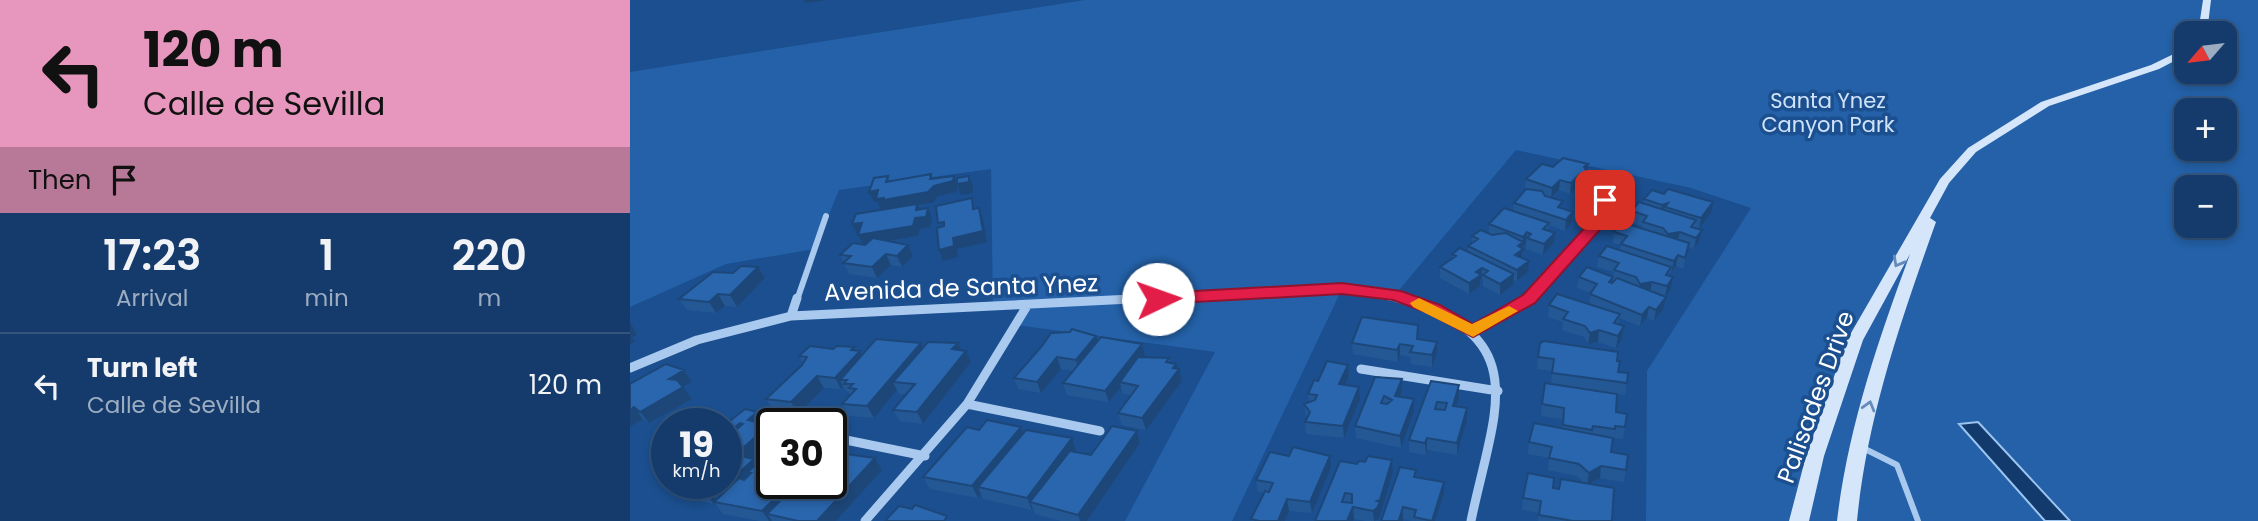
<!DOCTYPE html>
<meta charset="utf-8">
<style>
:root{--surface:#143b6b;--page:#1d4271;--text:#f1f3f6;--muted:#9dadc1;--line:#33557e}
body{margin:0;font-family:Poppins,sans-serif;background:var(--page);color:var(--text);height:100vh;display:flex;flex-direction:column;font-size:26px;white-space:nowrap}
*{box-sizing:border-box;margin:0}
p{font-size:23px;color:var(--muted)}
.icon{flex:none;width:38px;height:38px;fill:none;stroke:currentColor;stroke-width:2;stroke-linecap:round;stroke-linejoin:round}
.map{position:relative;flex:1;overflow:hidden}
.side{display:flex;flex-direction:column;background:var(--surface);width:630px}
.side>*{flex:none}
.banner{background:#e797bd;color:#111;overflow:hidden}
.needle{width:46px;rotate:242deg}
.buttons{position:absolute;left:1544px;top:21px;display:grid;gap:14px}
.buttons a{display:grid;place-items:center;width:63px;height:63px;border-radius:14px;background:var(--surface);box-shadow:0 4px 10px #0003,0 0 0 2px var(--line);font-size:35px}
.speed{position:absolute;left:21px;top:408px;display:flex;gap:14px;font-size:35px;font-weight:700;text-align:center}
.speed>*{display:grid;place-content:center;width:91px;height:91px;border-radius:50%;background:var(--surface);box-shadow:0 4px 10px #0003,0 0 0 2px var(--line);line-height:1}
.speed small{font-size:18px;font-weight:400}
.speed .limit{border:4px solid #111;border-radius:10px;background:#fff;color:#111}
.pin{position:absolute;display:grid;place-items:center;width:60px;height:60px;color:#fff;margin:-30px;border-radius:14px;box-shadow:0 4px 10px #0006}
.me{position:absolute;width:77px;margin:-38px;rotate:87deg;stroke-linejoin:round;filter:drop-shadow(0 0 5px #0008)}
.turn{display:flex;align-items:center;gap:24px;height:147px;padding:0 28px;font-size:32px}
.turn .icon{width:91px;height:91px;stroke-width:2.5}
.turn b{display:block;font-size:49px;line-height:60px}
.then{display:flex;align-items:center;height:66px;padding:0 28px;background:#0003;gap:14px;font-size:26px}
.eta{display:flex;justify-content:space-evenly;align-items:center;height:119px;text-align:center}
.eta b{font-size:42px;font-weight:600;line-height:49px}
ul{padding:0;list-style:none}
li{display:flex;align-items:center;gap:21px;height:105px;padding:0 28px;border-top:2px solid var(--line)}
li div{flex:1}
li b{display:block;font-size:26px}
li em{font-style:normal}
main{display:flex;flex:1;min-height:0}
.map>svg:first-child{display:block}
.green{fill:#2461a8;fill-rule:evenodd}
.water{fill:#123a6d;stroke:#9cc4f0;stroke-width:2}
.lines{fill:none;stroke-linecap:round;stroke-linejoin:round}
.lane{stroke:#a9c9ee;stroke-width:6}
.street-far1{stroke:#a9c9ee;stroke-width:6}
.street{stroke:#a9c9ee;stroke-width:9}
.secondary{fill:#d6e6fa;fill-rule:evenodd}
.wall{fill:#245895}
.shaded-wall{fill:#1d4779}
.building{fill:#2a66ad;stroke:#1d4779;stroke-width:2;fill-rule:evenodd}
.oneway{stroke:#668bba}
.route{fill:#e11d48;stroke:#92132f;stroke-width:2}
.slow{fill:#f59e0b}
.labels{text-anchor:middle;stroke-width:7;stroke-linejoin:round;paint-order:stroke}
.far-park-label{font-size:21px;fill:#cfe3fa;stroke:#1b4f8f}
.street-label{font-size:24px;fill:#fff;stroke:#1b4f8f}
</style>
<main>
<section class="side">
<div class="banner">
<div class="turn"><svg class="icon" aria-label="left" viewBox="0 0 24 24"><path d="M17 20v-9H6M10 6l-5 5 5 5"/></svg><div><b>120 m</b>Calle de Sevilla</div></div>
<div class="then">Then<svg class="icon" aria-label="arrive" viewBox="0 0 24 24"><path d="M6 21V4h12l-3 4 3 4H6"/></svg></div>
</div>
<div class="eta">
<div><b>17:23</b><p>Arrival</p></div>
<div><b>1</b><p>min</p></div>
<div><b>220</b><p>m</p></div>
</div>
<ul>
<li><svg class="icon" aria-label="left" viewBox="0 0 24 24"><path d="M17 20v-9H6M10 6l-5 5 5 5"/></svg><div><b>Turn left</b><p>Calle de Sevilla</p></div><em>120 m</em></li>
</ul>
</section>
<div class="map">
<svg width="1628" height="521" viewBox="0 0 1628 521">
<rect width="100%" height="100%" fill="#1b4f8f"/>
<path class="green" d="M455 0H1628V521H1016L1017 371 1121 208 1061 188 886 150 765 295 712 289 602 521H495L585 352 386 325 397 307H363L361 169 209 190 185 249 96 264 0 307V72ZM1556 33H1594V72H1556ZM1556 110H1594V149H1556ZM1556 187H1594V226H1556Z"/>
<path class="water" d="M1348 422 1440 521H1415L1329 424Z"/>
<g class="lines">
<path class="lane" d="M1231 447 1267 465 1288 521"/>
<path class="street-far1" d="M167 300 196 216
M486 300 712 289 774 300
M897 300 969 222 975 200"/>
<path class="street" d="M767 298C908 335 863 413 841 521
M161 316 167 298
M843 332 900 298
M0 368 67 340 161 316 521 298
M731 369 868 391
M337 404 470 431
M201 437 295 456
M235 521 337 404 397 306"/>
<path class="secondary" d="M1573 0H1581L1577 33H1568Z
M1556 48V55L1529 69 1419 106 1346 152 1319 183 1300 218 1306 222C1271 320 1237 417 1227 521H1207C1218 428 1248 341 1280 254L1233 340 1194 456 1179 521H1159L1176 456 1217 340 1310 179 1338 148 1411 102 1521 65Z"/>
</g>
<path class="wall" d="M958 164 957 183 949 185 940 194 929 190 922 198 932 208 943 212 942 222 935 231 919 225 918 230 925 233 924 243 913 255 896 249V243L893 247V258L898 272 887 281 883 280V285L870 295 853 286V280L852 279 850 280V286L839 294 810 278V267L822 259V254L838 251V246L842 243V236L859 234V224L883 211 884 203 895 190 896 179 923 167Z
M301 174 302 179 324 176 328 186 327 192 308 196 303 203 288 205 289 209 302 218 300 227 290 229 288 236 259 241 283 256 272 267 261 265 247 278 219 274 210 255 233 245 228 235H227L257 209 248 202H244L239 192 258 176 261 181Z
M1014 199 1081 213 1069 229V241L1064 249 1058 247 1053 269 1046 266 1041 272H1040L1039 276 1043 277 1041 289 1036 296 1034 308 1024 321 1017 318 1010 326 989 318 988 324 994 326 992 338 986 348 968 342 958 344 954 337 932 330 933 322 918 317 919 305 959 304 961 293 947 288 949 277 982 283 984 281H983L984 272 967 267 969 256 990 250 991 245 983 243 984 232 1012 228V226L1000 222 1002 211 1014 203Z
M128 267 135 278 107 307 95 306 86 313 57 310 49 299 103 273Z
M466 336 467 341 512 344 515 356 514 357 539 358 540 362 547 369 552 381 516 430 492 425 488 413 501 395 493 394 491 387 479 402 437 395 433 383 443 371 431 369 411 393 388 389 384 378Z
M788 339 807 342V353L802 367 781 364 780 357 770 355 768 362 723 354 722 343Z
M291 343 293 348 328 343 331 350 336 351 341 362 293 424 270 421 263 410 277 394H269L267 390 244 418 219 416 212 404 220 395 219 392 216 391 213 387 211 389 194 388 168 414 144 411 136 399 173 363 169 356 203 349 224 347 226 351H230L232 355Z
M908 357 987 361 988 372 997 383 995 395 958 390 986 412 995 427 993 439 983 438 981 452 998 455 994 482 970 478 959 484 982 521H908L909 513 892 510 893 498 923 488 929 489 955 484 947 476 918 470 919 458 898 454 899 442 932 428V419L911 416 912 404 921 384 922 371 907 369Z
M718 365 719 376 715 385 729 387 730 399 714 438 676 434 675 422 677 418 676 416 674 404 679 402 678 394 688 381Z
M54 370 62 382 53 387 62 399 19 423 13 419 0 427V384Z
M772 379V391L770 397 784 399V411L771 448 726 438 725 426Z
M801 381 829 397 826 406 837 408V420L827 455 797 450 796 455 779 452V440Z
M115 409 135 424 139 425 142 429V441L122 459H124L142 483 245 458 252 470 206 521H130L93 514 85 503 84 504 66 500 51 483H96V424Z
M349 430 393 433 446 450 445 452 461 455 507 431 510 443 457 521H431L405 514 403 509 402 510 353 499 351 494 348 498 300 489 293 477Z
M762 460 763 472 748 520 746 521H736L724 519 685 521 735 462Z
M701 468 682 513 659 511 655 521H622L621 519 634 493 628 492 626 480Z
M786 470V477L814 494 805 521H782L773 519V521H751Z"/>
<path class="shaded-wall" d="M174 0H197L175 3Z
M958 164 957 183 949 185 940 194 941 183Z
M301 174 305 184 324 176 328 186 327 192 308 196 303 203 288 205 292 214 298 208 302 218 300 227 290 229 288 236 233 245 222 224 251 210 248 202H244L239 192 300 179Z
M339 176 343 186V193L331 195 327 184Z
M930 180 929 190 921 198 922 188Z
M1083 202 1081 213 1069 229 1071 218Z
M1038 203 1035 207 1033 214 1030 215 1032 205Z
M349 208 353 219 357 242 327 249 328 257 313 261 309 250 323 238Z
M943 212 942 222 935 231 936 220Z
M1072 230 1069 241 1064 249 1066 238Z
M897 232 896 243 893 247 892 260 885 255 888 246 893 242V237Z
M1050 232 1047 243 1036 245 1038 234Z
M925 233 924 243 913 255 914 244Z
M278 245 283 256 272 267 267 256Z
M256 254 261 265 247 278 242 267Z
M1048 255 1046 266 1041 272 1044 261Z
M899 261 898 272 887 281V270Z
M128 267 135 278 107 307 100 295Z
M852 268V279L850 280V286L839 294V283L846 272Z
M884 274 883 285 870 295V284Z
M1043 277 1041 289 1035 298 1037 286Z
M1022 282 1020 293 1008 295 1010 284Z
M88 294 95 306 86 313 79 302Z
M1036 297 1034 308 1024 321 1026 310Z
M1019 307 1017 318 1010 326 1012 315Z
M0 322 7 335 2 337 5 342 0 344Z
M994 326 992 338 986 348 988 336Z
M969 330 968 342 958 344 960 333Z
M466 336 469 347 449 372 446 360Z
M807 342V353L802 367V355Z
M291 343 296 354 263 382 267 390 244 418 237 406Z
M328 343 333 354 322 349Z
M512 344 515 356 494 383 490 382 491 387 479 402 475 391Z
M770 344V355L768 362 767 350Z
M224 347 227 354 230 351 236 363 217 380H210L213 387 211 389 205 378Z
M336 351 341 362 293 424 287 412Z
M427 357 431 369 411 393 407 382Z
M546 364 548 371 549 369 552 381 516 430 512 418Z
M718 365 719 376 710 396 709 384Z
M54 370 62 382 47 390 39 379Z
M187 376 194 388 168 414 161 402Z
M772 379V391L766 408 765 396Z
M829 385V397L823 417V406Z
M53 387 62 399 19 423 10 412Z
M729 387 730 399 714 438 713 426Z
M784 399V411L771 448 770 436Z
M4 407 13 419 0 427V410Z
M837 408V420L827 455V443Z
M127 412 135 424 118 420Z
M110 423 118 434 108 442 100 431Z
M139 425 142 429V441L113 467 105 455Z
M391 427 395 439 348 487 351 494 348 498 342 486Z
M507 431 510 443 457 521H450L448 515Z
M442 438 446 450 406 504 400 502 403 509 402 510 397 498Z
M797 438V450L796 455 795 443Z
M700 456 701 468 682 513 680 502Z
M245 458 252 470 206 521H187Z
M124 459 132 471 121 473H117L122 481 98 503 89 491Z
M762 460 763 472 751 512 748 520 744 521 743 511Z
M971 466 970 478 957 485 959 473Z
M814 482V494L805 521H802Z
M161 483H181L137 514 142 521H139L132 511Z
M79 489 88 501 84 502 85 503 84 504 75 492Z
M657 499 659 511 655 521H648Z
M723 507 724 519 723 521H717Z
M773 507V521H769Z"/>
<path class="building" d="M933 158 958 164 954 167 958 173 950 174 941 183 930 180 922 188 896 179 912 164 923 167Z
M301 174 300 179 324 176 323 181 304 186 298 192 254 200V198L246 199 248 190 239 192 244 178 258 176 256 182Z
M339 176V182L327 184V178Z
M896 189 912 191 915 196 933 201 928 207 943 212 936 220 884 203Z
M1038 189 1083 202 1071 218 1035 207 1038 203 1032 205 1014 199 1022 190 1034 194Z
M342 198 343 209 349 208 353 231 323 238 324 246 309 250 307 228 314 226V222L308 223 306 206Z
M1009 202 1066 220 1061 227 1072 230 1066 238 1050 232 1038 234 1033 228 1013 222 1017 216 1002 211Z
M287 204 286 210 298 208 296 217 285 218 283 226 228 235 232 223 222 224 226 214Z
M874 208 919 223 913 229 925 233 914 244 897 238 901 234 897 232 893 237 859 224Z
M994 223 1059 243 1055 258 1048 255 1044 261 991 244 997 236 984 232Z
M851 230 862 235 876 233 893 242 888 246 893 249 885 255 899 261 887 270 838 246 848 239 842 236Z
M243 238 278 245 267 256 256 254 242 267 213 263 221 256 210 255 223 243 235 245Z
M977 246 1041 267 1036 275 1043 277 1037 286 1022 282 1010 284 1006 277 984 270 989 263 969 256Z
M830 248 884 274 870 284 853 275 858 271 852 268 846 272 851 275 839 283 810 267 826 256 822 254Z
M111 266 128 267 100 295 88 294 79 302 49 299 83 272 103 273Z
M957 267 983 277 979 282 982 283 987 278 1036 297 1026 310 1019 307 1012 315 960 294 967 284 949 277Z
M927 294 990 314 984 323 994 326 988 336 969 330 960 333 955 326 933 319 938 312 919 305Z
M732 317 788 325 787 339 807 342 802 355 780 352 783 346 770 344 767 350 722 343Z
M442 329 466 336 446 360 427 357 407 382 384 378 412 346 421 333 440 332Z
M471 337 512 344 475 391 433 383Z
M246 339 291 343 237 406 212 404 226 389 219 388 223 384H214L217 380H210Z
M914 341 988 352 987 361H990L988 372 998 373 997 383 922 373 924 359 908 357 910 343Z
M298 342 328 343 322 349 336 351 287 412 263 410 285 384 263 382Z
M180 346 203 349 207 346 224 347 221 350 230 351 205 378 187 376 161 402 136 399 172 365 177 357 169 356Z
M508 357 539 358 536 362 546 364 543 368 549 369 512 418 488 413 508 386 490 382Z
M697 361 718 365 709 384 729 387 713 426 675 422 680 412 674 404 685 400 687 395 678 394 684 380 688 381Z
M36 364 54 370 39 379 47 380 53 387 10 412 4 407 0 410V384Z
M745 377 772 379 765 396 784 399 770 436 725 426ZM754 396 762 400 757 404 751 403Z
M801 381 829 385 823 406 837 408 827 443 797 438 795 443 779 440ZM807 402 817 403 815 410 805 409Z
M915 383 987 394 986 412 997 414 995 427 985 426V429L963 426 962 430 933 425 934 408 912 404Z
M115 409 127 412 118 420 139 425 105 455 124 459 89 491 79 489 75 492 57 488 61 485 55 483H96V438L113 424 110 423 100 431 96 430V424Z
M357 420 391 427 342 486 293 477 337 427 349 430Z
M904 423 983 438 981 452 998 455 996 470 971 466 959 473 949 464 919 458 922 447 899 442Z
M482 426 507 431 448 515 400 502 440 451 461 455Z
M396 430 442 438 397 498 348 487Z
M663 447 700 456 680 502 657 499 648 521H629L621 519 635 491 639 492 643 483 626 480 640 452 659 456Z
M141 450H142V483H161L132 511 84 502 109 478 114 480 121 473H117Z
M201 452 245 458 187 521H168L137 514 168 483H201Z
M738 456 762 460 750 500 747 501 750 502 747 508 743 511 723 507 717 521H685L710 461 727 464 729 461 735 462ZM715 493 722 494V503L712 502Z
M770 467 786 470 784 477 814 482 802 521 784 517 786 510 773 507 769 520 772 521H751Z
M898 473 924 478 923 488 929 489 931 479 984 488 982 521H943L909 515 911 501 893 498Z
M285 505 317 516 314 521H255L269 506 282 509Z"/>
<defs><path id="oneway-chevron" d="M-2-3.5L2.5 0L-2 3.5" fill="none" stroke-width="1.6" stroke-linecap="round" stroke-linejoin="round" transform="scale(1.75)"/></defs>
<g class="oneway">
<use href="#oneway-chevron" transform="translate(1268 262) rotate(119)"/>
<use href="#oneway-chevron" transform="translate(1239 406) rotate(-74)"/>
</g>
<path class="route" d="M975 196 982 200 974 225 905 303 843 337 798 313 763 300 712 294 528 304 520 299 528 293 712 283 771 291 810 305 843 324 893 295 961 221 968 200Z"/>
<path class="slow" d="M789 298 842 324 879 306 888 311 843 337 783 307 780 303Z"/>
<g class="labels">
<g class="far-park-label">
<text x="1198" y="108">Santa Ynez<tspan x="1198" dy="24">Canyon Park</tspan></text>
</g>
<g class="street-label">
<text transform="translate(331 288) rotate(-2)" y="8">Avenida de Santa Ynez</text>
<text transform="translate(1186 397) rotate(-70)" y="8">Palisades Drive</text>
</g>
</g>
</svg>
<div class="buttons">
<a><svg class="needle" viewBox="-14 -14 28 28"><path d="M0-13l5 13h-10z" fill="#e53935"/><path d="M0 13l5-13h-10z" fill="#9dadc1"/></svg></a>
<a>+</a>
<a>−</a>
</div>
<div class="speed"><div>19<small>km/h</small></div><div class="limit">30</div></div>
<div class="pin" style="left:975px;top:200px;background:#d93025"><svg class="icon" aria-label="arrive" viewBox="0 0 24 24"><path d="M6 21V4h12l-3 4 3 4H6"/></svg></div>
<svg class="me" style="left:528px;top:299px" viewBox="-20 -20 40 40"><circle r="19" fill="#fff"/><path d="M0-13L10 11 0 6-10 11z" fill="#e11d48"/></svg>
</div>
</main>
